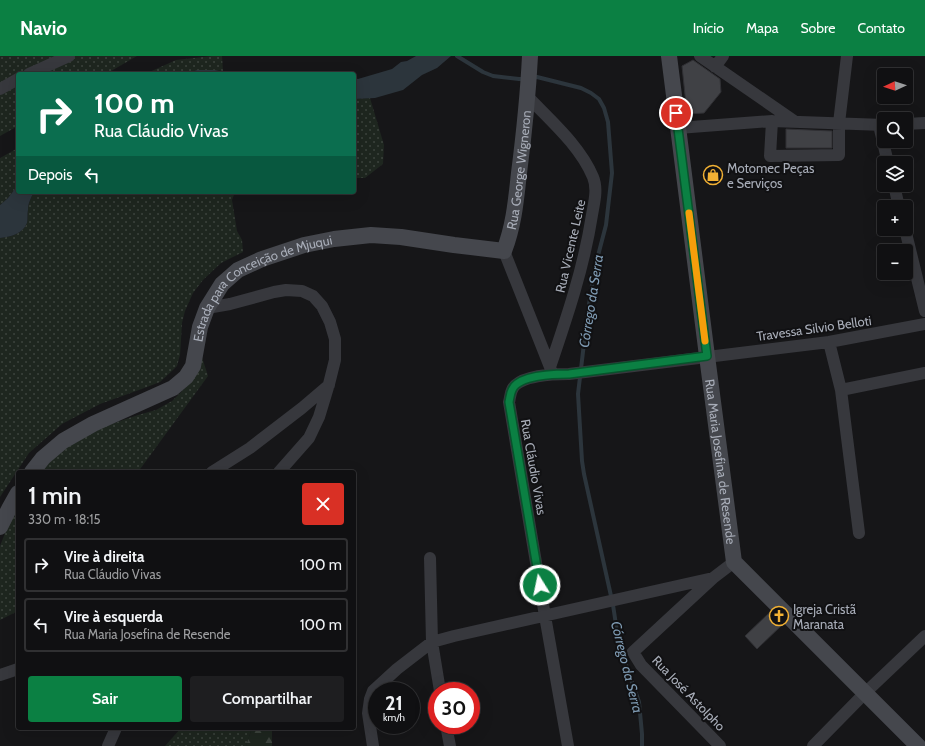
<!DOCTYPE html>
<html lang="pt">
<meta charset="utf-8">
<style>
:root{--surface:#101012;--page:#1e1e20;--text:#f1f3f6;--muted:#9c9d9f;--line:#303032;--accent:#0b8043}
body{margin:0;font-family:Cabin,sans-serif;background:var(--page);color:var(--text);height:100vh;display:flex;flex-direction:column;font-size:15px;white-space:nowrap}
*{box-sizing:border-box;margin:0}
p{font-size:13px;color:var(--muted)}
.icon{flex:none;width:22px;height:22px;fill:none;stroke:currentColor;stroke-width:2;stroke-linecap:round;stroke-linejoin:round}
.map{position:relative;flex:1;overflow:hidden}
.drawer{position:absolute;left:16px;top:414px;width:340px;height:260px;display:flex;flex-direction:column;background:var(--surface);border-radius:4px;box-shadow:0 4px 16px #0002,0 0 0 1px var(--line)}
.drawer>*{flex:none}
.hud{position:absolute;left:16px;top:16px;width:340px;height:122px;border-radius:4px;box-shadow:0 4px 16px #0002,0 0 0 1px var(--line);background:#0b6e4f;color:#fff;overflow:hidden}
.needle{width:26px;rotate:267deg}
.fabs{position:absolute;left:877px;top:12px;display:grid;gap:8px}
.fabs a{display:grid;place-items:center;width:36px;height:36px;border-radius:4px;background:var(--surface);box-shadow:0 4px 16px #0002,0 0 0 1px var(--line);font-size:20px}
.speed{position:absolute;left:368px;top:626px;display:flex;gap:8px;font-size:20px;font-weight:700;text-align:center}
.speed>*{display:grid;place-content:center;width:52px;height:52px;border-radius:50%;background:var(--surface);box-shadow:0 4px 16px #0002,0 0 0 1px var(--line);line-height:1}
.speed small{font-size:10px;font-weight:400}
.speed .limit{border:6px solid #d22;background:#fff;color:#111}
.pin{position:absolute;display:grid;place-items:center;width:34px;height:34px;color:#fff;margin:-17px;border:2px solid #fff;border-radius:50%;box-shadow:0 1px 4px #0007}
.me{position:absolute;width:44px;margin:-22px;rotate:350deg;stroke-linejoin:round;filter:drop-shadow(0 0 3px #0008)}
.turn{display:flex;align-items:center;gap:14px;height:84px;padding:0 12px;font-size:18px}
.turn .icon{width:52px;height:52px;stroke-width:2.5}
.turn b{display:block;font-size:28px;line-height:34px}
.then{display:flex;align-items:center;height:38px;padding:0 12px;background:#0003;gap:8px;font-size:15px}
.round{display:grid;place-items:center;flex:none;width:42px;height:42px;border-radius:4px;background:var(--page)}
.overview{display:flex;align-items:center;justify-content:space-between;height:68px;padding:0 12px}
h1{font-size:24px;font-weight:600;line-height:30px}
.action{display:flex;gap:8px;margin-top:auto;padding:8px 12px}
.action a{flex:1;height:46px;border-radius:4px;background:var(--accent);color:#fff;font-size:16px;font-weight:600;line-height:46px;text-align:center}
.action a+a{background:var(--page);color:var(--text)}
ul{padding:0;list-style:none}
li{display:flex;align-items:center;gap:12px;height:54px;margin:0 8px 6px;padding:0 4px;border:2px solid var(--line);border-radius:4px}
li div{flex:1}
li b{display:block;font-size:15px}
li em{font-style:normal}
header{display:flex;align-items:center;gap:24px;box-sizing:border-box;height:56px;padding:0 20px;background:var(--accent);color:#fff}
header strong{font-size:19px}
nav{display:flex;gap:22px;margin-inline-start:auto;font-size:14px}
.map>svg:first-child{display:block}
.grass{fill:url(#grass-dots)}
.forest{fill:url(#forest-firs)}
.water{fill:#2c353c}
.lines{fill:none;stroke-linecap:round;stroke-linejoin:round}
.stream{stroke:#2c353c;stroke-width:4}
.building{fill:#404145;stroke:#303034}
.street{stroke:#37383d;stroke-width:12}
.secondary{stroke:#45474d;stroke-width:16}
.route-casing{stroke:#07532c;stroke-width:10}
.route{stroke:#0b8043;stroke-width:7}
.slow{stroke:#f59e0b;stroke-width:7}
.labels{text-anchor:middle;stroke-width:4;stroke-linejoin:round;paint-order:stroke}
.poi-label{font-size:13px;fill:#a8adb8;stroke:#111113;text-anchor:start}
.street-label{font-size:13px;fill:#a8adb8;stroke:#111113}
.water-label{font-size:14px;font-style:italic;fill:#7f9bb3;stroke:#111113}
</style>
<header>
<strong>Navio</strong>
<nav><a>Início</a><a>Mapa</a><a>Sobre</a><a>Contato</a></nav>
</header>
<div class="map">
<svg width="925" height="690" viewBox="0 0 925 690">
<defs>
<pattern id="grass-dots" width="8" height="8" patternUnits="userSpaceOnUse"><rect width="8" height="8" fill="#1e261f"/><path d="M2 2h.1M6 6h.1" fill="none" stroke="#3c433d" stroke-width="1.8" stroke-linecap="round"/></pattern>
<pattern id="forest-firs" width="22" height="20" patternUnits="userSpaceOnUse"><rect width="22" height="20" fill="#1e261f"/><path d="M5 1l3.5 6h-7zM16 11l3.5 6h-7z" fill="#3c433d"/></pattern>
</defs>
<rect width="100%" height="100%" fill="#161618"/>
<path class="grass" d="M0 0H137L106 18H18V70L0 80Z
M212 0H222L223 15 215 14H197L185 18H145L176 4Z
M370 42 384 89 383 108 365 122H354V43Z
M18 92V129L8 142 0 149V102Z
M34 136H235L232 144 237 175 242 184 243 196 221 207 203 224 193 237 185 255 182 267 180 299 177 310 173 314 160 326 139 334 100 348 62 368 29 397 0 441V182C10 181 23 178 27 167 28 163 27 158 28 154 28 147 31 142 34 136Z
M200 295 208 320 138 416H39L67 390 105 370 138 359 156 354 172 345 186 331Z
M18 449V555L0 564V490L11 462Z
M181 672H252L246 690H165Z"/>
<path class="forest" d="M252 672H272V690H246Z"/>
<path class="water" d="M416 0H451L437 12 422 19 403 34 375 42 354 43V22L358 23 392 13 401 6 407 5Z
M197 14H215L233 18H185Z
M18 129V136H34C31 142 28 147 28 154 27 158 28 163 27 167 23 178 10 181 0 182V149L8 142Z"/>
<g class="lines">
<path class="stream" d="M457 0 483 16 493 20 519 23H524
M533 22 537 21 581 32 591 37 599 43 604 52 608 66 612 117 606 169 594 215 587 262 578 338 582 405 584 418 613 549 618 582 626 609 639 646 642 678V690"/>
</g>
<path class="building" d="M693 4 720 23 721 36 704 57 687 58 682 10Z
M786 73 832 75V92H786Z
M770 556 783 568 757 593 745 580Z"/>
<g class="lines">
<path class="street" d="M700 0 794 65
M715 11 723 0
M29 18 69 0
M0 33 18 23
M528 41C551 65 580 90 593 121 598 133 594 147 592 159 584 211 567 261 550 311L552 318
M772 65 770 100 839 99V67L847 0
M906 68 925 67
M879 69 888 107
M678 72 772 65 884 69
M894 129 899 151
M905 173 925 255
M504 195 550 311
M207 252 230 248 274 236 286 234 302 235 313 240 322 250 330 266 335 283V304L329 328 319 361 309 382 279 416
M829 286 841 334 859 477
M841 334 925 317
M212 416 250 392 302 352 329 329
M430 502 432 586 440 635
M0 619 18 613
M446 669 450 690
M108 690 116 672
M373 690 368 657 370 643 373 635 397 613 432 586 454 580 713 522
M568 690 545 560 509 346C510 343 510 338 512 334 518 319 555 318 569 318L829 286 925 268
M720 690 641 609 633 596 713 522 734 506
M813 690 865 637 925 580"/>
<g class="secondary">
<path id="s1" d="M669 0 707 300 734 506 918 690"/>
<path id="s2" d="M32 416 43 402 63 385 93 368 173 332 186 321 193 310 200 271 207 252 222 228 238 214 262 203 304 189 334 183 371 179 401 181 454 189 504 195C514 169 516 144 519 117 524 78 528 39 530 0"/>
<path d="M0 471 9 453 18 437"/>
</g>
</g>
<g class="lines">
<defs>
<path id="route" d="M540 529 509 346C510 342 510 338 512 334 518 319 555 318 569 318L707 300 676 57"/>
</defs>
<use href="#route" class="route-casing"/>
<use href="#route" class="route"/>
<path class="slow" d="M689 157 705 285"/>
</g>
<defs>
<symbol id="shop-ring" viewBox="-11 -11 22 22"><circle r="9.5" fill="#111113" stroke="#f2b134" stroke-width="1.5"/><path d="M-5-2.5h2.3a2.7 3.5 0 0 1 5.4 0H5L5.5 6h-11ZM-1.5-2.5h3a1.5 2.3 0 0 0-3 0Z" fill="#f2b134"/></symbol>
<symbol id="church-ring" viewBox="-11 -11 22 22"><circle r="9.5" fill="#111113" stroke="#f2b134" stroke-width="1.5"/><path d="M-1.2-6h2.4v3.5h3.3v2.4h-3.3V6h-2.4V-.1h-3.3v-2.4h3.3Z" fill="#f2b134"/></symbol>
</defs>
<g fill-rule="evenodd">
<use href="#shop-ring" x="702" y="108" width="22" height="22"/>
<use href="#church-ring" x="768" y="549" width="22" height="22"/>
</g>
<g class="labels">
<g class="poi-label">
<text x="727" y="117">Motomec Peças<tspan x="727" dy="15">e Serviços</tspan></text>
<text x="793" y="558">Igreja Cristã<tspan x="793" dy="15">Maranata</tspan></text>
</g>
<g class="street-label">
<text dy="5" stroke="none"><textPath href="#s2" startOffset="661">Rua George Wigneron</textPath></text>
<text transform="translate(570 190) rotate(-77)" y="5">Rua Vicente Leite</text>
<text dy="5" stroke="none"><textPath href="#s2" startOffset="313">Estrada para Conceição de Mjuqui</textPath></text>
<text transform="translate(814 272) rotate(-8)" y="5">Travessa Silvio Belloti</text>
<text dy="5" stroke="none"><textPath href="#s1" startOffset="409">Rua Maria Josefina de Resende</textPath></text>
<text transform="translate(534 411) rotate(80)" y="5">Rua Cláudio Vivas</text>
<text transform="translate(689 637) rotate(46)" y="5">Rua José Astolpho</text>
</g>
<g class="water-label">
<text transform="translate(591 245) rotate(-81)" y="5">Córrego da Serra</text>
<text transform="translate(627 611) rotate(76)" y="5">Córrego da Serra</text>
</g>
</g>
</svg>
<div class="fabs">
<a><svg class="needle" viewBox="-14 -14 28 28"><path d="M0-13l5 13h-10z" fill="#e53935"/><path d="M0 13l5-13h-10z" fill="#9c9d9f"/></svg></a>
<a><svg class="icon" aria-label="search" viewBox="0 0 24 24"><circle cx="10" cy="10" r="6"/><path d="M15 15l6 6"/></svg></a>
<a><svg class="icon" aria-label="layers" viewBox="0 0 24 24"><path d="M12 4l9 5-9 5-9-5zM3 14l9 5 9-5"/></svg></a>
<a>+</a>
<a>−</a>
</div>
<div class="speed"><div>21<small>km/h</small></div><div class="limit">30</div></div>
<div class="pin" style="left:676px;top:57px;background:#d93025"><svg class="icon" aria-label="arrive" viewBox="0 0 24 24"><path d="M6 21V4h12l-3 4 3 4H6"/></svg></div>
<svg class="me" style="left:540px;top:529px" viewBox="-20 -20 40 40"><circle r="17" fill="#0b8043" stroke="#fff" stroke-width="3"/><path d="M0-11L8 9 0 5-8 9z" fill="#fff"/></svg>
<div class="hud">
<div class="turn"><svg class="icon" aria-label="right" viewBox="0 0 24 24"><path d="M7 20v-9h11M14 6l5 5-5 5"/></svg><div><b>100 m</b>Rua Cláudio Vivas</div></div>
<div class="then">Depois<svg class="icon" aria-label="left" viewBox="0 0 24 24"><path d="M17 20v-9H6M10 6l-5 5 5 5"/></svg></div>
</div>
<section class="drawer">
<div class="overview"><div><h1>1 min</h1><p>330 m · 18:15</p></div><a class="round" style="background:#d93025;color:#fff"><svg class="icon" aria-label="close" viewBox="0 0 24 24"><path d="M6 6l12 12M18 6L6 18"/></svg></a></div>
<ul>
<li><svg class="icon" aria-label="right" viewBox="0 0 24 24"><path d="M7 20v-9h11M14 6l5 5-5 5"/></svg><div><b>Vire à direita</b><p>Rua Cláudio Vivas</p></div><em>100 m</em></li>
<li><svg class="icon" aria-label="left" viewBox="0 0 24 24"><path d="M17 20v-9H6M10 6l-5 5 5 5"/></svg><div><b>Vire à esquerda</b><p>Rua Maria Josefina de Resende</p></div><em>100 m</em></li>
</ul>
<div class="action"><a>Sair</a><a>Compartilhar</a></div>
</section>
</div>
